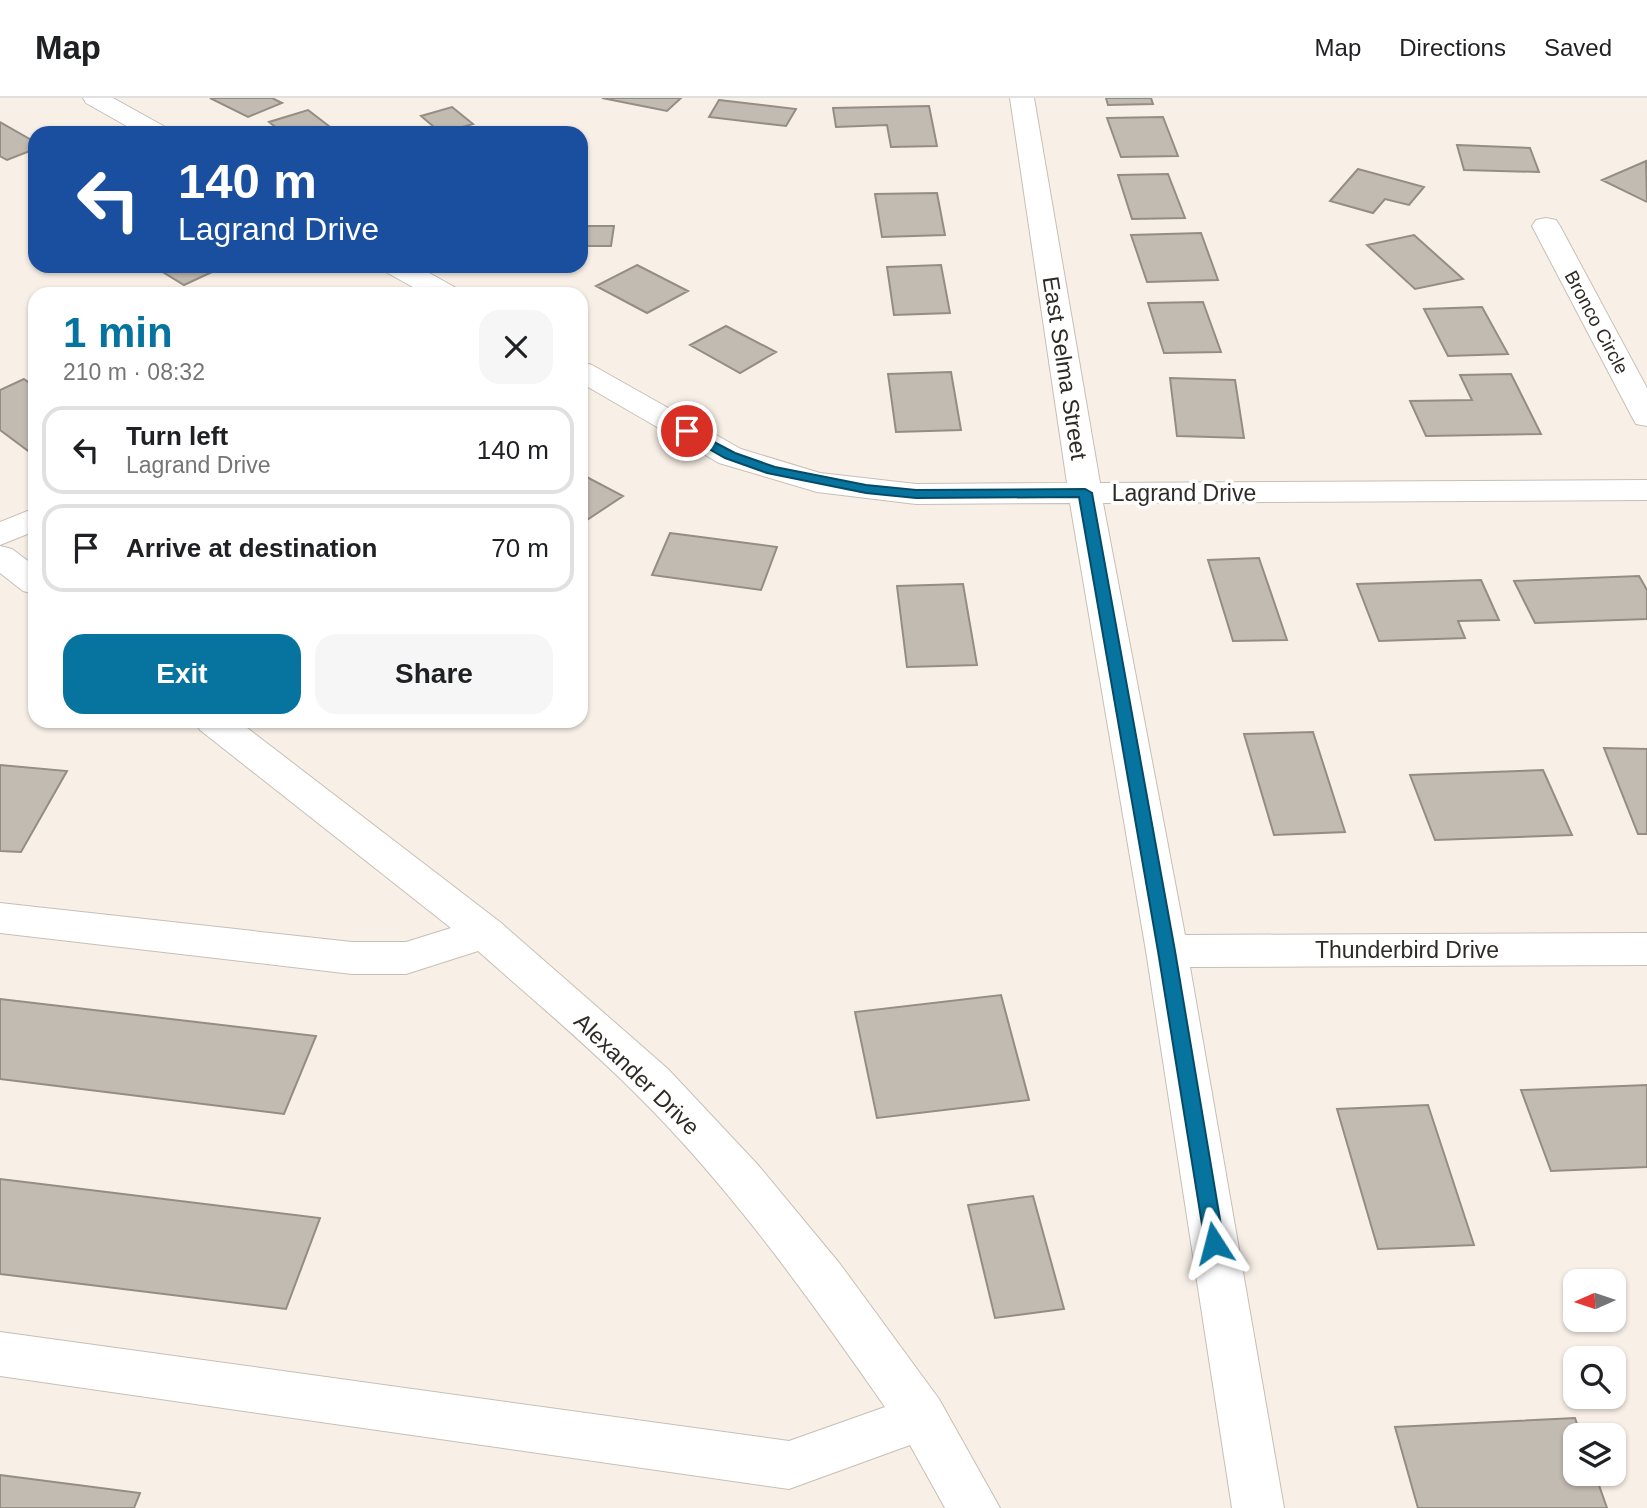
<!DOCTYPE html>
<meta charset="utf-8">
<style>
:root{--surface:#fff;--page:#f6f6f6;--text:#202124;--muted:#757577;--line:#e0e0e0;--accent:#07749f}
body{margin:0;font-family:Helvetica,sans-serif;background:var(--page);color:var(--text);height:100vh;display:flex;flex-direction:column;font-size:26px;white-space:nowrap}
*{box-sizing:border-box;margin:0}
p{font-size:23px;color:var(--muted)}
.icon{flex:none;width:38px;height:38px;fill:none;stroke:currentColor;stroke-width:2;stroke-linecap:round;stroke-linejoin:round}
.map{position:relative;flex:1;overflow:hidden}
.side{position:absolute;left:28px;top:189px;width:560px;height:441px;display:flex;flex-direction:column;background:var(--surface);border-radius:21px;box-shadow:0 2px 5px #0004}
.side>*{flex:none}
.top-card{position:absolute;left:28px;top:28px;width:560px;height:147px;border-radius:21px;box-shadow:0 2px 5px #0004;background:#1a4fa0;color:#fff;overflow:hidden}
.needle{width:46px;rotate:267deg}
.tools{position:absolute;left:1563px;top:1171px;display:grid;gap:14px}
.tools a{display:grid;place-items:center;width:63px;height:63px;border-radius:14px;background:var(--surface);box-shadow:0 2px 5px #0004;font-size:35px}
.pin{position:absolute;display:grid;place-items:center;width:60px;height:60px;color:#fff;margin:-30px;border:4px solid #fff;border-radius:50%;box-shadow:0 2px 7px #0007}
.me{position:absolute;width:77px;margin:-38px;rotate:351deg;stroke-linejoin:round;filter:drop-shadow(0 0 5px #0008)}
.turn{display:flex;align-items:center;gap:24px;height:147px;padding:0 35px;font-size:32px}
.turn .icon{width:91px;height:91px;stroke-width:2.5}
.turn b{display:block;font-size:49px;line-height:60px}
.round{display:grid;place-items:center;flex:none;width:74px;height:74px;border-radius:21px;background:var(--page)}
.overview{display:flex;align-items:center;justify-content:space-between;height:119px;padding:0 35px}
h1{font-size:42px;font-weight:700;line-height:52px;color:var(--accent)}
.primary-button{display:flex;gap:14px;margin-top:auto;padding:14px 35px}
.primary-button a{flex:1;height:80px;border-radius:21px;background:var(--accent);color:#fff;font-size:28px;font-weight:700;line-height:80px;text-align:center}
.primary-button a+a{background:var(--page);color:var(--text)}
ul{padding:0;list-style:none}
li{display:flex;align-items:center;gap:21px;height:88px;margin:0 14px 10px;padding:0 21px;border:4px solid var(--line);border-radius:21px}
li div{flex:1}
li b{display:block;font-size:26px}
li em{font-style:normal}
header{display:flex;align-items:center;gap:42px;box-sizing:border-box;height:98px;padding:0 35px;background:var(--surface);border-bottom:2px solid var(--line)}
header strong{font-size:33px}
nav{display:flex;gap:38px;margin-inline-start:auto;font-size:24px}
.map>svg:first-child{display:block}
.building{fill:#c2bbb2;stroke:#948d84;stroke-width:2}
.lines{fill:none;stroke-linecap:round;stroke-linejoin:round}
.minor-casing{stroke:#c7bfb6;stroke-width:2}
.minor{fill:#fff;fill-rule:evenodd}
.route{fill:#07749f;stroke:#054b67;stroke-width:2}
.labels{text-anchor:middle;stroke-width:7;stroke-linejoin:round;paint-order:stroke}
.far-street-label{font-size:19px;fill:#2e2b27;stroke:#fff}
.street-label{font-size:23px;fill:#2e2b27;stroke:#fff}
</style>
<header>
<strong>Map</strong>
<nav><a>Map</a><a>Directions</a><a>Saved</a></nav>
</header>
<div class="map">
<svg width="1647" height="1410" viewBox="0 0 1647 1410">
<rect width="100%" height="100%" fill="#f8f0e7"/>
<path class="building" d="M210 0H272L282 5 248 19Z
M602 0H681L667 13Z
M1106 0H1151L1153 6 1108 7Z
M719 2 796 11 786 28 709 19Z
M929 8 937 48 891 49 887 27 836 29 833 10Z
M452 9 473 26 441 35 421 18Z
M308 12 338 35H283L269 24Z
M1163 19 1178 58 1121 59 1107 20Z
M0 24 35 44V51L7 62 0 58Z
M1457 47 1530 50 1539 74 1464 72Z
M1646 63 1647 104 1602 82Z
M1358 71 1424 89 1409 107 1385 101 1373 115 1330 103Z
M1168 76 1185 120 1132 121 1118 77Z
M937 95 945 137 882 139 875 96Z
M581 128H614L611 148H581Z
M1201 135 1218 182 1147 184 1131 137Z
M1414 137 1463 181 1415 191 1367 147Z
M637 167 688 193 647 215 596 188Z
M941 167 950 215 894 217 887 169Z
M153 168H222L223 169 184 187Z
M1203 204 1221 254 1164 255 1148 205Z
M1482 209 1508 256 1448 258 1424 211Z
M726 228 776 254 740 275 690 247Z
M951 274 961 332 896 334 888 276Z
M1511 276 1541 336 1426 338 1410 303 1472 302 1460 277Z
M1170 280 1235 282 1244 340 1177 338Z
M24 281 35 289V353L31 355 0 332V292Z
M581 376 623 398 581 426Z
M670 435 777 449 761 492 652 477Z
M1259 460 1287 542 1233 543 1208 462Z
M1639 478 1647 492V521L1535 525 1514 483Z
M1481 482 1499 522 1458 523 1465 540 1379 543 1357 486Z
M963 486 977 567 907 569 897 488Z
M1313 634 1345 734 1274 737 1244 636Z
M1604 650 1647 651V736H1638Z
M0 667 67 673 21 754 0 753Z
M1543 672 1572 737 1435 742 1410 677Z
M1001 897 1029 1002 877 1020 855 914Z
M0 901 316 938 284 1016 0 981Z
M1647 987V1069L1551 1073 1521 992Z
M1428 1007 1474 1147 1378 1151 1337 1011Z
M0 1081 320 1120 286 1211 0 1176Z
M1033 1098 1064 1211 995 1220 968 1107Z
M1575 1320 1581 1337H1575V1376H1595L1607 1410H1418L1395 1329Z
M0 1377 140 1395 134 1410H0Z"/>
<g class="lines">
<defs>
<path id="minor" d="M83 0H113L167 30 171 35H139L86 5Z
M1010 0H1034L1100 385 1647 382V402L1103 405 1185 837 1647 835V867L1190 869 1284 1410H1232L1146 853 1070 405 916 406 817 394 719 365 581 285V264L592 267 741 351 820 375 916 386 1067 385Z
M1546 120 1556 122 1560 128 1647 290V328L1636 326 1632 319 1532 128 1536 122Z
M382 168H417L456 190 460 196H425L386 174Z
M35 410V433L0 447V424Z
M0 448 12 451 35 468V496L23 493 0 475Z
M195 623H238L500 824 668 971 758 1067 840 1166 939 1301 1000 1410H945L910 1347 789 1391 0 1278V1234L789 1343 885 1309C809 1200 731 1090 636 996 586 946 531 900 478 853L406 876H352L0 835V805L352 844H406L451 830 200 632Z"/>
</defs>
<use href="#minor" class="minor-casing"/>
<use href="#minor" class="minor"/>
</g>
<path class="route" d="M687 330 735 355 775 369 866 387 916 392 1085 391 1092 395 1175 853 1224 1145 1221 1151 1214 1153 1207 1151 1205 1145 1158 853 1079 399 916 400 866 395 767 375 725 360 683 336 681 333Z"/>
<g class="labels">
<g class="far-street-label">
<text transform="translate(1597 224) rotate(62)" y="7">Bronco Circle</text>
</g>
<g class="street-label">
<text transform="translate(1065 270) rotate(81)" y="8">East Selma Street</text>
<text x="1184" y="403">Lagrand Drive</text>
<text x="1407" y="860">Thunderbird Drive</text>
<text transform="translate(637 976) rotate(44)" y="8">Alexander Drive</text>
</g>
</g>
</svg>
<div class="tools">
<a><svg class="needle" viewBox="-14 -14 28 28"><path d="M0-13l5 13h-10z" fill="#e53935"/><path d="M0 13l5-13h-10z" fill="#757577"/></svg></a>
<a><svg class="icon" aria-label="search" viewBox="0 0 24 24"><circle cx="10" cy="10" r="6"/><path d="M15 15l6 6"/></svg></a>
<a><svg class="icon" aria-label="layers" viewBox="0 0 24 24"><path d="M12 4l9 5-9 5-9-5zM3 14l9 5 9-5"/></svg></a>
</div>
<div class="pin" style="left:687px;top:333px;background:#d93025"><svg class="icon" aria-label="arrive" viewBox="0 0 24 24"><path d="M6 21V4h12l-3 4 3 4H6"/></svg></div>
<svg class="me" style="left:1214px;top:1145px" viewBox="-20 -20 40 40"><path d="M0-17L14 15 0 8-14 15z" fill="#07749f" stroke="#fff" stroke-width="4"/></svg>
<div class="top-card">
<div class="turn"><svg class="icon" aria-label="left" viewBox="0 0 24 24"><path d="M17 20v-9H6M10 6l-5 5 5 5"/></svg><div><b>140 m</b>Lagrand Drive</div></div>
</div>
<section class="side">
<div class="overview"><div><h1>1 min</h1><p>210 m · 08:32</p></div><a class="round"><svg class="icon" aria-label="close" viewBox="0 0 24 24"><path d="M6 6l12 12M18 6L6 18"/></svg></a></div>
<ul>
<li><svg class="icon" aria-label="left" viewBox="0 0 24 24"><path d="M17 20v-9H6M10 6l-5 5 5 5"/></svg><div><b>Turn left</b><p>Lagrand Drive</p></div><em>140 m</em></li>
<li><svg class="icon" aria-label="arrive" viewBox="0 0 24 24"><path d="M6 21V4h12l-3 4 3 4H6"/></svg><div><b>Arrive at destination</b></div><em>70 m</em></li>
</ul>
<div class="primary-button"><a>Exit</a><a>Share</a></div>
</section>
</div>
